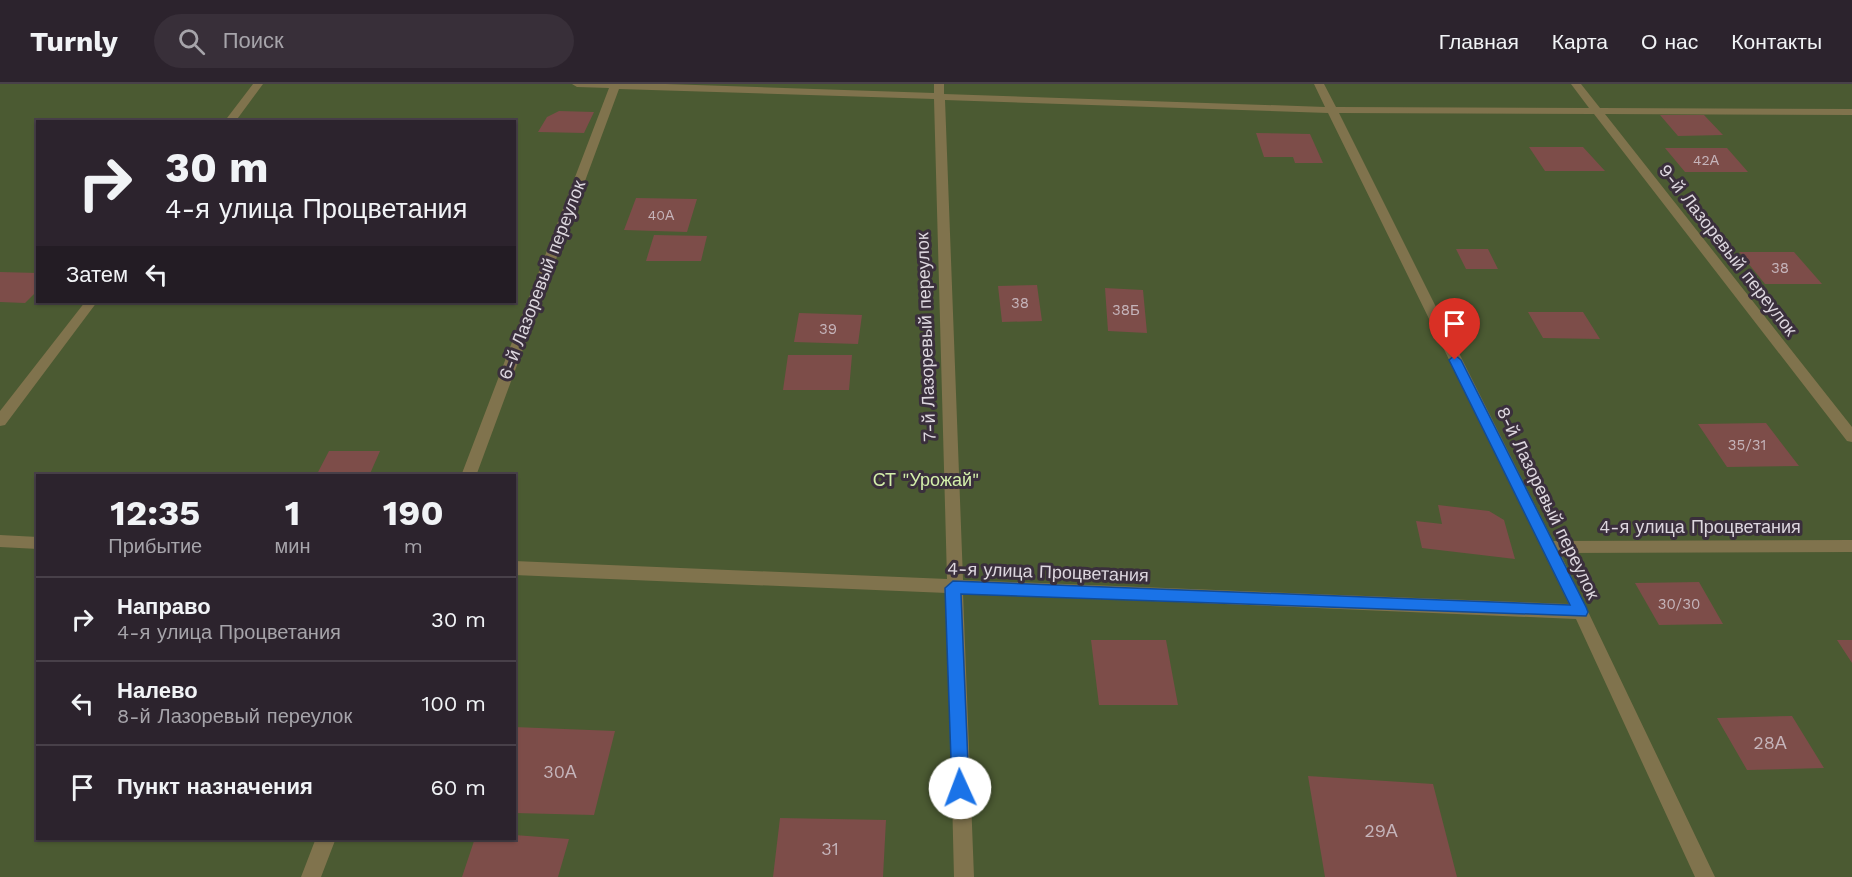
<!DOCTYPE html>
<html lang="ru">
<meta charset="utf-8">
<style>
:root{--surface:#2c232d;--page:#382f39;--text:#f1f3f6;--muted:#a6a4aa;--line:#484049}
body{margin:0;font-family:"Work Sans",sans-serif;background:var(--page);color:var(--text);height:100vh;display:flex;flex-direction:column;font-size:22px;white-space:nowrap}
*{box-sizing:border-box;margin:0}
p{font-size:20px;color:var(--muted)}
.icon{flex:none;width:33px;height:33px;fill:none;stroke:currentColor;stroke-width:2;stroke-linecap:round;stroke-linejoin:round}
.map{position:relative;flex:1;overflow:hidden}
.panel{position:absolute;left:36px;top:390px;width:480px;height:366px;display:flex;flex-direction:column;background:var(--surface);border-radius:0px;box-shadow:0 2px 4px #0004,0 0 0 2px var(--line)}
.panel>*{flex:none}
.hud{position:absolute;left:36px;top:36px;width:480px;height:183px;border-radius:0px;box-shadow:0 2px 4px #0004,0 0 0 2px var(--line);background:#2c232d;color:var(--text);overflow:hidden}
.pin{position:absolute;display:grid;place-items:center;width:51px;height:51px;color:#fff;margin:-62px -26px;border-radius:50% 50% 50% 0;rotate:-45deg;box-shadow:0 0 6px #0007}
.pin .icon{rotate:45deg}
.me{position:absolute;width:66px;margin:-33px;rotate:358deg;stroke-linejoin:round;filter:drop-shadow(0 0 4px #0008)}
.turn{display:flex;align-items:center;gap:21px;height:126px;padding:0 30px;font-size:27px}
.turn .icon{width:78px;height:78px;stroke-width:2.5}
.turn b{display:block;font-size:42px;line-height:51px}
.then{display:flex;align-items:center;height:57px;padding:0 30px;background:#0003;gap:12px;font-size:22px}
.eta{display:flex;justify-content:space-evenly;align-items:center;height:102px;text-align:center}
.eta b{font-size:36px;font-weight:700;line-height:42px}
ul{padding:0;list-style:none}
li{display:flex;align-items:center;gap:18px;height:84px;padding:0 30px;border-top:2px solid var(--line)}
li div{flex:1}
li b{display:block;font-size:22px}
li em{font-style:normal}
header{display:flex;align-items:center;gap:36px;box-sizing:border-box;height:84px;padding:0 30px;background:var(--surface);border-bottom:2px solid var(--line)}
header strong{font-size:28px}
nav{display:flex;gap:33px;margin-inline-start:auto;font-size:21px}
.search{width:420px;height:54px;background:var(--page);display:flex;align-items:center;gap:15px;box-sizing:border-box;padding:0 21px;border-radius:33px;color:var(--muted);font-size:22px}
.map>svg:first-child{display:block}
.green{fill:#4b5a32;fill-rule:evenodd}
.building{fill:#7d4d49}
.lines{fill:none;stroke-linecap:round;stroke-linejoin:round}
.minor{fill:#80734d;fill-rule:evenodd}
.route{fill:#1a73e8;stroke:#114b97;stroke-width:1.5}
.labels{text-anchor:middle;stroke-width:6;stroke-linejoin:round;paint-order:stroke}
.far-number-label{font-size:14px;fill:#c5b4ba}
.number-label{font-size:15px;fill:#c5b4ba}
.street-label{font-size:18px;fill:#ddd7df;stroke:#3a2f3c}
.park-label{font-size:18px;fill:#d3efaa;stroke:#3a2f3c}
.near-number-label{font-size:18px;fill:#c5b4ba}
</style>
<header>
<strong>Turnly</strong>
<div class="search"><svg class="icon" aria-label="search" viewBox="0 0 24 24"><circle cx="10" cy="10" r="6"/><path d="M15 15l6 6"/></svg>Поиск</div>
<nav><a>Главная</a><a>Карта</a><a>О нас</a><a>Контакты</a></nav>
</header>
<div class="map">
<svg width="1852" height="793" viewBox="0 0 1852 793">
<rect width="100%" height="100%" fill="#3a2f3c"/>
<path class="green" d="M0 0H1852V793H0ZM38 38H514V218H38ZM38 392H514V754H38Z"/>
<path class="building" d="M559 27 594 28 584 49 538 48 547 33Z
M1660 31H1704L1723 51 1678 52Z
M1256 49 1310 50 1323 79H1295L1293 73H1264Z
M1529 63H1583L1605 87H1545Z
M1665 64H1727L1748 88H1685Z
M636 114 697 115 687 148 624 146Z
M654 151 707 152 701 177H646Z
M1456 165H1488L1498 185H1466Z
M1739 168H1794L1822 200H1765Z
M0 188 38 189V206L25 219 0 218Z
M1037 201 1042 237 1002 238 998 202Z
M1105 204 1143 206 1147 249 1108 247Z
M1528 228H1583L1600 255 1543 254Z
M799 229 862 231 858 260 794 258Z
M788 271H852L849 306H783Z
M1766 339 1799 382 1727 383 1698 340Z
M329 367H380L369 392H316Z
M1438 421 1489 427 1504 436 1515 475 1422 464 1416 437 1442 440Z
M1699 498 1723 540 1659 541 1635 499Z
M1091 556H1166L1178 621H1099Z
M1837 556H1852V579Z
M1792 632 1824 684 1747 686 1717 634Z
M514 643 615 647 594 731 514 729Z
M1308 692 1433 700 1457 793H1325Z
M780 734 886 736 883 793H773Z
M514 751 569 755 558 793H462L475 754H514Z"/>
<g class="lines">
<path class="minor" d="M253 0H263L235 38H224Z
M572 0H666L934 9V0H944V10L1325 23 1314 0H1324L1336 23 1589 24 1571 0H1581L1600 24 1852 25V31L1605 30 1852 343V358L1847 357 1594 30 1339 29 1553 457 1852 456V468L1560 469 1715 793H1695L1576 535 963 509 974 793H954L947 509 514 491V477L947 495 934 15 619 5 476 392H461L609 4 577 3ZM945 16 1328 29 1569 520 963 496Z
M85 218H97L5 341 0 342V327Z
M0 451 38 453V465L0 463Z
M316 754H336L321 793H301Z"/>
</g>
<path class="route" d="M1455 271 1461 276 1586 523 1588 528 1586 532 961 510 969 704 966 710 960 712 954 710 952 704 945 504 953 497 1570 521 1449 276Z"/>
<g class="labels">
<g class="far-number-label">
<text x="1706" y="81">42А</text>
<text x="661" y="136">40А</text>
</g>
<g class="number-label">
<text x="1780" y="189">38</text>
<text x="1020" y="224">38</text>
<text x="1126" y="231">38Б</text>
<text x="828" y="250">39</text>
<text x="1747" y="366">35/31</text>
<text x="1679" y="525">30/30</text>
</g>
<g class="street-label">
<text transform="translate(1728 166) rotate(52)" y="6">9-й Лазоревый переулок</text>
<text transform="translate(542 196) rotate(-69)" y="6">6-й Лазоревый переулок</text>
<text transform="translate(926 253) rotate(-92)" y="6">7-й Лазоревый переулок</text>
<text transform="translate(1548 419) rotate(64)" y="6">8-й Лазоревый переулок</text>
<text x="1700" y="449">4-я улица Процветания</text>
<text transform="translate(1048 488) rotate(2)" y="6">4-я улица Процветания</text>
</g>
<g class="park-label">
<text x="926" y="402">СТ "Урожай"</text>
</g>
<g class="near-number-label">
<text x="1770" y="665">28А</text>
<text x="560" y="694">30А</text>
<text x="1381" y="753">29А</text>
<text x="830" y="771">31</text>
</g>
</g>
</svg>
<div class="pin" style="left:1455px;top:276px;background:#d93025"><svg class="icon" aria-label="arrive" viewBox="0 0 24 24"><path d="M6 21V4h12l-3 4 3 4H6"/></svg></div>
<svg class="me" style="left:960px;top:704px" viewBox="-20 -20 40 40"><circle r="19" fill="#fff"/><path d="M0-13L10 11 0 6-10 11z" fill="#1a73e8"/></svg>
<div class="hud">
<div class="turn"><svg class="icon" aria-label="right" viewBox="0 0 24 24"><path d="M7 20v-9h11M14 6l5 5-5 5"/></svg><div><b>30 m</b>4-я улица Процветания</div></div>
<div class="then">Затем<svg class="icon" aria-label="left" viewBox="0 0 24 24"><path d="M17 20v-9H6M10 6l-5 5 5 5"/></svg></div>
</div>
<section class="panel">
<div class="eta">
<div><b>12:35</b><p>Прибытие</p></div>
<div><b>1</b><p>мин</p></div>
<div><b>190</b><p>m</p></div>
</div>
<ul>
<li><svg class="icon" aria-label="right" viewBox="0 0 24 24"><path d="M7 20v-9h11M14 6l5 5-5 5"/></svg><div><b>Направо</b><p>4-я улица Процветания</p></div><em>30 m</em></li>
<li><svg class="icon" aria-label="left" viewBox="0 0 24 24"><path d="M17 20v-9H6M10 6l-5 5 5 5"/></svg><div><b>Налево</b><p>8-й Лазоревый переулок</p></div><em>100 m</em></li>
<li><svg class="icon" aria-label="arrive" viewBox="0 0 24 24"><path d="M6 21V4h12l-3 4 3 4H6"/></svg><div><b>Пункт назначения</b></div><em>60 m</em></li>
</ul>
</section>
</div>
